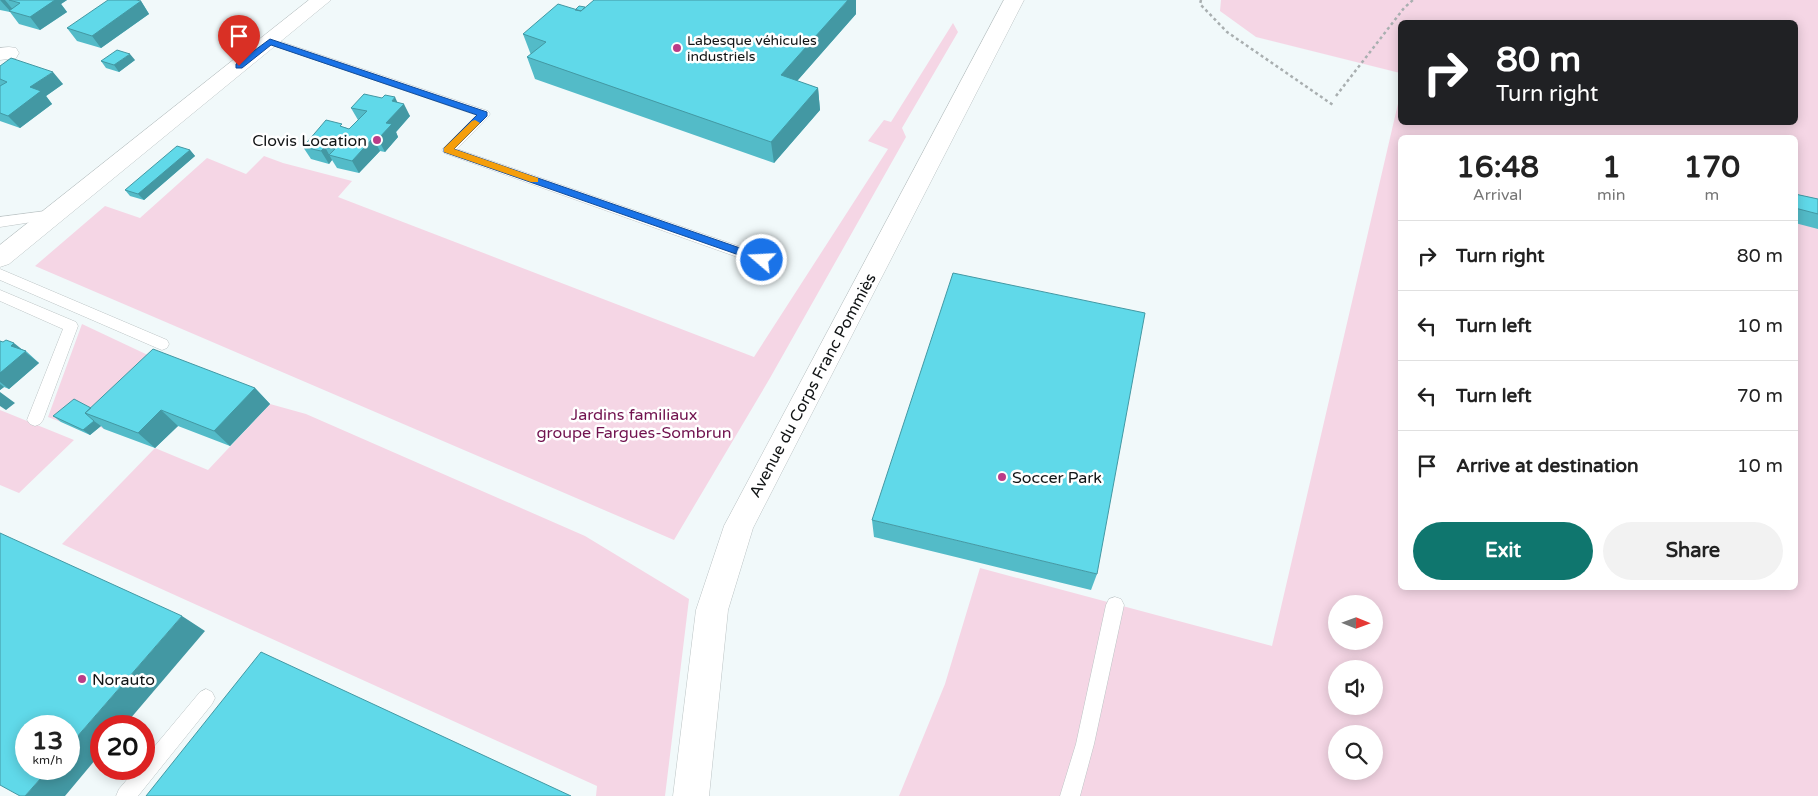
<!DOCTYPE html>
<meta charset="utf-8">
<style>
:root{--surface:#fff;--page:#f2f2f2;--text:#222;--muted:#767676;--line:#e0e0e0;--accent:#0f766e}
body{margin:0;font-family:"Varela Round",sans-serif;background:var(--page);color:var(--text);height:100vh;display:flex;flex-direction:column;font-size:19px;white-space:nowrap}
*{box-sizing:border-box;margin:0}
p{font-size:16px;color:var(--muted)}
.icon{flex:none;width:28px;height:28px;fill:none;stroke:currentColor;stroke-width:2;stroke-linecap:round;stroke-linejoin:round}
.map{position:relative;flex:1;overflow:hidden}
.details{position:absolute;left:1398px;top:135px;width:400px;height:455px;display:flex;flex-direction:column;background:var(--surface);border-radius:8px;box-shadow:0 2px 12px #0003}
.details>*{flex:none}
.hud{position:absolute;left:1398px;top:20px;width:400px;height:105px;border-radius:8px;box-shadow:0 2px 12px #0003;background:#202124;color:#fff;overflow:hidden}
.needle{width:32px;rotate:91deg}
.tools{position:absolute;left:1328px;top:595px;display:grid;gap:10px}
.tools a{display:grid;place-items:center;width:55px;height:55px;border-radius:50%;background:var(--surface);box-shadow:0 2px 12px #0003;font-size:25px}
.speed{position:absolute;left:15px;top:715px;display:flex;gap:10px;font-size:25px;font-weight:700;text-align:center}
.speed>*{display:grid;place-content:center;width:65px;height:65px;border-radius:50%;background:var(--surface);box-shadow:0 2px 12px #0003;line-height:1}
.speed small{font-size:12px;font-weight:400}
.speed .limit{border:8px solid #d22;background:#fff;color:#111}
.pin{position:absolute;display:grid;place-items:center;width:42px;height:42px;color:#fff;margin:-51px -21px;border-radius:50% 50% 50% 0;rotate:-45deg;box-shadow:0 0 5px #0007}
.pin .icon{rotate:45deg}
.me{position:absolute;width:55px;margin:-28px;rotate:289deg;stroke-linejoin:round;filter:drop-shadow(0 0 4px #0008)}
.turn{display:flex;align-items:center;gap:18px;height:105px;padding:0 15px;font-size:22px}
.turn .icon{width:65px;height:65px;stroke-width:2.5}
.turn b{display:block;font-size:35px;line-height:42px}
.eta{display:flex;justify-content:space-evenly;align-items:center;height:85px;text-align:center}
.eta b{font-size:30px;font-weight:800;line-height:35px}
.primary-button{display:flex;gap:10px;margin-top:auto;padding:10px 15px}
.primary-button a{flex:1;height:58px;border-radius:30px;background:var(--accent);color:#fff;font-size:20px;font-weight:800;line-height:58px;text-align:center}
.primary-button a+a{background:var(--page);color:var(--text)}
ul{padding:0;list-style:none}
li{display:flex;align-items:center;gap:15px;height:70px;padding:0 15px;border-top:1px solid var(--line)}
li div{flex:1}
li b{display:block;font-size:19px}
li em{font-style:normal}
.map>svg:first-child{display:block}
.green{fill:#f5d6e5;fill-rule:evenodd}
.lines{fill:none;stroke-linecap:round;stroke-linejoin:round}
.service-casing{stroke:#bcc4c5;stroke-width:1}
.minor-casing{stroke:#bcc4c5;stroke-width:1}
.tertiary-casing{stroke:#bcc4c5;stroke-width:1}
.secondary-casing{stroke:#bcc4c5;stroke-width:1}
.path{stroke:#a9afb0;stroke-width:2.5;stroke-dasharray:3 3;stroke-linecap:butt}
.service{fill:#fff;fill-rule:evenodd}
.minor{fill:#fff;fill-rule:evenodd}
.tertiary{fill:#fff;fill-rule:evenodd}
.secondary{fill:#fff;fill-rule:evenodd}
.wall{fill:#53bbc8}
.shaded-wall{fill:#4398a3}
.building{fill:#60d9e9;stroke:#4398a3}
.route{fill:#1a73e8;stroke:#114b97}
.slow{fill:#f59e0b}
.poi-dot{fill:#bb3c88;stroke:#fff;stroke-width:2}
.labels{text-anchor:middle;stroke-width:5;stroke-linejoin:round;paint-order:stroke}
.far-poi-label{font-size:14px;fill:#111415;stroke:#fff;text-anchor:start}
.poi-label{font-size:16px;fill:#111415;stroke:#fff;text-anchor:start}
.street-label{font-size:16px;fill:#111415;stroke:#fff}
.park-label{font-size:16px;fill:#71134f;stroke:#fff}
</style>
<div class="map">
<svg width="1818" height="796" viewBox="0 0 1818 796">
<rect width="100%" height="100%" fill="#f1f9fa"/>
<path class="green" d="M1221 0H1818V796H899L945 684 980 568 1272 646 1400 95V122H1795V22H1400V73L1256 37 1220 11ZM1400 138H1795V588H1400ZM1336 604H1374V641H1336ZM1336 669H1374V706H1336ZM1336 734H1374V771H1336Z
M953 23 958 32 902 128 906 137 770 378 674 540 35 266 105 206 140 218 207 158 246 174 264 156 283 163 352 181 338 197 754 357 888 149 868 141 884 120 891 122Z
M82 324 169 365 104 429 100 427 109 420 81 405 61 422 48 417Z
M270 404 306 414 585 536 689 599 665 796H596L597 786 62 544 155 448 208 470Z
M0 410 74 440 19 493 0 485Z"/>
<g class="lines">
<defs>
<path id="service" d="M270 38 488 111 490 114 488 117 457 149 767 256 769 260 767 264H757L444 153 442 150 444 147 476 115 266 43 264 41 266 39Z
M53 210 58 212 60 215 58 218 0 227V217Z
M0 269 167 340 169 344 167 348 162 350 157 348 0 280Z
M0 290 76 322 78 326 43 420 40 424 35 426 30 424 27 420 63 329 0 301Z
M1115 597 1121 599 1124 605 1094 744 1080 796H1060L1076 744 1106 605 1109 599Z
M206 689 212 692 215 698 212 704 138 796H116L119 789 136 769H144V759L200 692Z"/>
<path id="minor" d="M9 47 16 48 19 53 16 58 0 60V48Z"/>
<path id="tertiary" d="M1004 0H1024L753 528 728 610 709 796H673L696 610 724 526Z"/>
<path id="secondary" d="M309 0H331L9 264 0 267V245Z"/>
</defs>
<use href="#service" class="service-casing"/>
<use href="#minor" class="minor-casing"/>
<use href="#tertiary" class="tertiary-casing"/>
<use href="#secondary" class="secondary-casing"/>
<path class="path" d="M1201 0 1200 4 1227 32 1333 105
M1336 96 1404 8 1413 0"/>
<use href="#service" class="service"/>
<use href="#minor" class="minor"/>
<use href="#tertiary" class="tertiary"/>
<use href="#secondary" class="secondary"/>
</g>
<path class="wall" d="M0 0H67L61 4 67 12 40 30 19 24 10 12 0 10Z
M141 1 149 14 101 48 77 41 67 28Z
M585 7 856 14 797 81 818 88 820 110 774 163 535 79 527 57 531 55 523 34 575 10Z
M135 60 119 72 106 68 101 61Z
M0 66 63 84 46 96 52 104 20 128 0 121Z
M397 102 410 116 396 132 398 137 385 152 380 151 359 173 337 168 332 160 329 164 311 159 303 147 344 127 349 129 358 120 351 108Z
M190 150 195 156 144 200 130 196 125 190Z
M1795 194 1818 199V229L1795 223Z
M0 341 26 351 39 363 9 389 4 387 0 390Z
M255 388 270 404 230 446 178 426 155 448 104 429 101 426 90 435 61 422 53 416 91 408Z
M872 520 1097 574 1091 590 874 537Z"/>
<path class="shaded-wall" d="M0 0H5L14 11H10Z
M49 0H67L61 4 67 12 40 30 30 17Z
M848 0H856V14L783 97 781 75Z
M141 1 149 14 101 48 92 36Z
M130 54 135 60 119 72 114 65Z
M53 72 63 84 46 96 52 104 20 128 8 116 30 87Z
M818 88 820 110 774 163 771 142Z
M395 97 400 108 404 104 410 116 396 132 398 137 385 152 378 139 386 123 392 101Z
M373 138 380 151 359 173 352 161Z
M325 147 332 160 329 164 321 151Z
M190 150 195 156 144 200 138 194Z
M14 343 39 363 9 389 0 382V373L11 346Z
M0 384 4 387 0 390Z
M255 388 270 404 230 446 214 431Z
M0 392 15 403 6 410 0 406Z
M161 410 178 426 155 448 138 433Z
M94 421 101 426 90 435 83 430Z
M182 616 205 631 124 726H101V753L65 796H25L49 769H69V746Z"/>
<path class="building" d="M9 0H55L30 17 9 11 20 3Z
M108 0H136L141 1 92 36 67 28Z
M594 0H848L781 75 818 88 771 142 527 57 546 42 523 34 558 4 581 11Z
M579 6 585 7 581 11 575 10Z
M117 50 130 54 114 65 101 61Z
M11 58 53 72 30 87 41 91 8 116 0 113V86L7 82 0 79V66Z
M364 94 382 98 385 95 395 97 392 101 404 104 386 123 392 124 378 139 373 138 352 161 329 155 335 149 325 147 321 151 303 147 326 120 342 124 340 126 349 129 367 111 351 108Z
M177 146 190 150 138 194 125 190Z
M1795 194 1818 199V214L1795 208Z
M953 273 1145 313 1097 574 872 520Z
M6 340 14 343 11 346 26 351 0 373V341L3 342Z
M153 349 255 388 214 431 161 410 138 433 85 413Z
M74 399 91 408 85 413 94 421 83 430 53 416Z
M0 533 182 616 69 746V726H26V769H49L25 796H20L0 785Z
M261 652 571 796H146Z"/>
<path class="route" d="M270 39 487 112V116L454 149 766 257 767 260 762 264 759 262 444 152V148L477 115 271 45 242 68H236V64Z"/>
<path class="slow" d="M475 120 480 123 454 149 538 178V182H531L444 152V148L472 121Z"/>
<g class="poi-dot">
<circle cx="677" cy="48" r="5"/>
<circle cx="377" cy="140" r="5"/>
<circle cx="1002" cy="477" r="5"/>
<circle cx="82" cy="679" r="5"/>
</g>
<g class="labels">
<g class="far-poi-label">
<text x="687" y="45">Labesque véhicules<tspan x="687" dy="16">industriels</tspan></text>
</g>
<g class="poi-label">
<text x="367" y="146" text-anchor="end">Clovis Location</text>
<text x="1012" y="483">Soccer Park</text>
<text x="92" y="685">Norauto</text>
</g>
<g class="street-label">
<text transform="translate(812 385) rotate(-62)" y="6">Avenue du Corps Franc Pommiès</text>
</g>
<g class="park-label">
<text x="634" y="420">Jardins familiaux<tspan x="634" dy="18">groupe Fargues-Sombrun</tspan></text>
</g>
</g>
</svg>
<div class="tools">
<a><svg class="needle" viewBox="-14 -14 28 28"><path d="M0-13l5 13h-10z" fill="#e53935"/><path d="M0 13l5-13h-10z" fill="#767676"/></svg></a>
<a><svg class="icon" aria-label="sound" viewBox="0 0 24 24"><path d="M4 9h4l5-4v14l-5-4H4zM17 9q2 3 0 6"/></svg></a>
<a><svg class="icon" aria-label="search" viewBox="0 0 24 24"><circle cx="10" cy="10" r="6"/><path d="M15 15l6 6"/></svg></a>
</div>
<div class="speed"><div>13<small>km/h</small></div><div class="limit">20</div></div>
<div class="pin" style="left:239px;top:66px;background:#d93025"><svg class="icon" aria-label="arrive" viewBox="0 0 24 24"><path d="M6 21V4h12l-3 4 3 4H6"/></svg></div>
<svg class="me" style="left:762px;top:260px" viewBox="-20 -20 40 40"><circle r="17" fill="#1a73e8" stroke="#fff" stroke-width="3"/><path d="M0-11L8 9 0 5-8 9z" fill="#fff"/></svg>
<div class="hud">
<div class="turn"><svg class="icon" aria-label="right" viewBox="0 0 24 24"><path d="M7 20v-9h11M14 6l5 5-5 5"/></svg><div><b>80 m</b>Turn right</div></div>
</div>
<section class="details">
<div class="eta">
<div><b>16:48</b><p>Arrival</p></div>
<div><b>1</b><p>min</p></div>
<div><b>170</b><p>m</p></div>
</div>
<ul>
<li><svg class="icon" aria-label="right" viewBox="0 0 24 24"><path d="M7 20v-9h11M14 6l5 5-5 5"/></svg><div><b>Turn right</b></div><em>80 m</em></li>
<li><svg class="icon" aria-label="left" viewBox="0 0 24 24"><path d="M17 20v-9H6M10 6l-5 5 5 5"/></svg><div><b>Turn left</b></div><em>10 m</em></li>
<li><svg class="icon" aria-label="left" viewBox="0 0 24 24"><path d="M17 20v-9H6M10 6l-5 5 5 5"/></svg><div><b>Turn left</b></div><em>70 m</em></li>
<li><svg class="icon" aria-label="arrive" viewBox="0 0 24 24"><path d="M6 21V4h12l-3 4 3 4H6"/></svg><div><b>Arrive at destination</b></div><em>10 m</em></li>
</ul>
<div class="primary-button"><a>Exit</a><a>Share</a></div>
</section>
</div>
